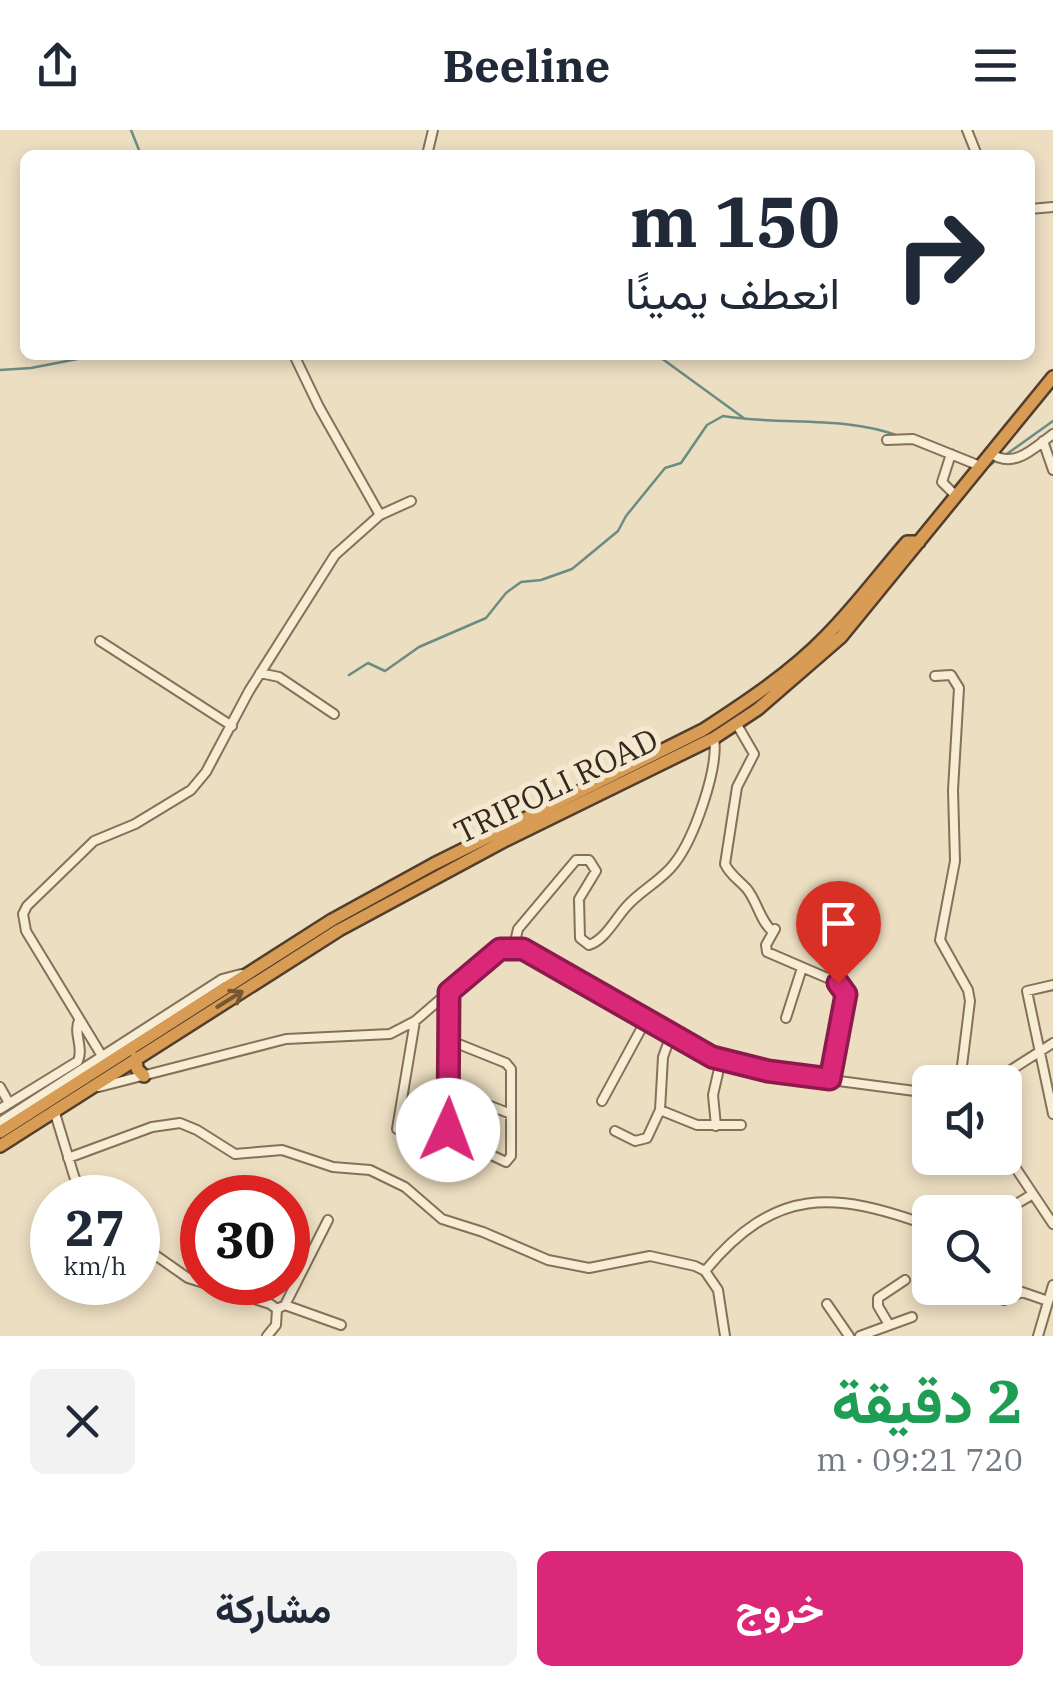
<!DOCTYPE html>
<html lang="ar">
<meta charset="utf-8">
<style>
:root{--surface:#fff;--page:#f2f2f3;--text:#1f2937;--muted:#747a83;--accent:#db2777}
body{margin:0;font-family:"IBM Plex Serif",Vazirmatn,serif;background:var(--page);color:var(--text);direction:rtl;height:100vh;display:flex;flex-direction:column;font-size:38px;white-space:nowrap}
*{box-sizing:border-box;margin:0}
p{font-size:32px;color:var(--muted)}
.icon{flex:none;width:55px;height:55px;fill:none;stroke:currentColor;stroke-width:2;stroke-linecap:round;stroke-linejoin:round}
.map{position:relative;height:1206px;overflow:hidden;direction:ltr}
.details{display:flex;flex-direction:column;background:var(--surface);flex:1}
.details>*{flex:none}
.guide{position:absolute;left:20px;top:20px;width:1015px;height:210px;border-radius:15px;box-shadow:0 5px 15px #0003;direction:rtl;background:#fff;color:var(--text);overflow:hidden}
.controls{position:absolute;left:912px;top:935px;display:grid;gap:20px}
.controls a{display:grid;place-items:center;width:110px;height:110px;border-radius:15px;background:var(--surface);box-shadow:0 5px 15px #0003;font-size:50px}
.speed{position:absolute;left:30px;top:1045px;display:flex;gap:20px;font-size:50px;font-weight:700;text-align:center}
.speed>*{display:grid;place-content:center;width:130px;height:130px;border-radius:50%;background:var(--surface);box-shadow:0 5px 15px #0003;line-height:1}
.speed small{font-size:25px;font-weight:400}
.speed .limit{border:15px solid #d22;background:#fff;color:#111}
.pin{position:absolute;display:grid;place-items:center;width:85px;height:85px;color:#fff;margin:-102px -42px;border-radius:50% 50% 50% 0;rotate:-45deg;box-shadow:0 0 10px #0007}
.pin .icon{rotate:45deg}
.me{position:absolute;width:110px;margin:-55px;rotate:2deg;stroke-linejoin:round;filter:drop-shadow(0 0 8px #0008)}
.turn{display:flex;align-items:center;gap:35px;height:210px;padding:0 30px;font-size:45px}
.turn .icon{width:130px;height:130px;stroke-width:2.5}
.turn b{display:block;font-size:70px;line-height:85px}
.round{display:grid;place-items:center;flex:none;width:105px;height:105px;border-radius:15px;background:var(--page)}
.headline{display:flex;align-items:center;justify-content:space-between;height:170px;padding:0 30px}
h1{font-size:60px;font-weight:700;line-height:75px;color:#1e9e55}
.action{display:flex;gap:20px;margin-top:auto;padding:20px 30px}
.action a{flex:1;height:115px;border-radius:15px;background:var(--accent);color:#fff;font-size:40px;font-weight:700;line-height:115px;text-align:center}
.action a+a{background:var(--page);color:var(--text)}
header{display:flex;justify-content:space-between;align-items:center;height:130px;padding:0 30px;background:var(--surface);font-size:45px;font-weight:700}
.map>svg:first-child{display:block}
.lines{fill:none;stroke-linecap:round;stroke-linejoin:round}
.stream{stroke:#6b8c83;stroke-width:2.5}
.minor-casing{stroke:#857059;stroke-width:12}
.highway-casing{stroke:#523e2e;stroke-width:16}
.minor{stroke:#f7ecd4;stroke-width:8}
.highway{stroke:#d99c54;stroke-width:11}
.oneway{stroke:#775633}
.route-casing{stroke:#8e194d;stroke-width:25}
.route{stroke:#db2777;stroke-width:18}
.labels{text-anchor:middle;stroke-width:10;stroke-linejoin:round;paint-order:stroke}
.street-label{font-size:32px;fill:#35281d;stroke:#f4e9d0}
</style>
<header><svg class="icon" aria-label="menu" viewBox="0 0 24 24"><path d="M4 6h16M4 12h16M4 18h16"/></svg>Beeline<svg class="icon" aria-label="share" viewBox="0 0 24 24"><path d="M12 15V3M7 8l5-5 5 5M5 13v7h14v-7"/></svg></header>
<div class="map">
<svg width="1053" height="1206" viewBox="0 0 1053 1206">
<rect width="100%" height="100%" fill="#ecdec1"/>
<g class="lines">
<path class="stream" d="M131 0 141 25
M657 225 745 289
M0 240 31 238 98 225
M1004 326 1053 291
M989 336 994 332
M349 545 368 533 385 541 419 517 486 488 506 463 521 452 541 450 572 439 618 401 626 386 665 338 681 333 707 295 723 286C781 296 842 285 899 306"/>
<defs>
<path id="minor" d="M967 0 977 25
M427 25 433 0
M1030 79 1053 77
M294 225 319 277 380 385
M887 310 913 309 980 336
M1043 311 1053 340
M990 323C1014 340 1034 318 1053 304
M951 324 942 352 956 366
M100 511 232 596
M260 543 279 547 334 584
M935 546 951 545 959 558 953 660 955 731 940 810 968 860 970 871 960 952
M736 593 754 624 737 657 725 734C730 745 739 750 747 759 758 773 760 791 773 802
M775 799 766 815 767 822 839 853 845 859 830 949
M514 816 518 799 576 730H589L596 741 579 769 580 808 589 815C605 810 615 789 627 776 641 760 661 751 674 734 694 709 719 638 714 608
M1053 855 1027 861 1053 984
M449 862V1005L506 1032 511 1026V939L506 933 451 911
M786 888 802 838
M102 926 26 801 23 784 27 776 94 711 135 694 191 660 206 642 249 561 335 425 380 385 411 371
M992 952 1053 913
M0 957 9 973
M99 957 286 909 390 904 415 891 494 823 514 816 574 845 712 927 778 943 930 963
M449 960 511 984
M602 971 646 890
M0 979 78 931C84 917 73 904 79 890
M54 980 74 1046 84 1068
M660 980 697 995H741
M0 992 222 849 241 844
M716 996 713 965 721 930
M397 999 415 891
M615 1001 635 1011 647 1008 660 980 663 927 671 905
M1005 1022 1053 1094
M68 1028 152 997 180 993 197 1000 235 1024 282 1020 333 1037 370 1040 405 1057 442 1089 483 1102 548 1130 589 1138 650 1126 695 1136 705 1141 718 1160 725 1206
M1003 1082 1033 1064
M138 1113 188 1148 270 1174 277 1179
M705 1141C775 1056 834 1061 930 1096
M988 1163 1004 1170 1022 1162 1048 1171
M827 1174 849 1206
M285 1175 341 1195
M277 1179 285 1175 328 1090
M888 1193 878 1176V1168L905 1150
M267 1206 276 1195 277 1179
M860 1206 912 1187
M1038 1206 1053 1155"/>
<path id="highway" d="M136 928 137 939 144 946
M0 1002 332 790 434 734 703 600C746 572 790 543 826 506 855 477 880 443 907 412H919
M0 1016 339 800 506 710 714 608 758 579 841 507 1053 247"/>
</defs>
<use href="#minor" class="minor-casing"/>
<use href="#highway" class="highway-casing"/>
<use href="#minor" class="minor"/>
<use href="#highway" class="highway"/>
</g>
<defs><path id="oneway-shaft" d="M-6 0H5M1.5-3L5.5 0L1.5 3" fill="none" stroke-width="1.6" stroke-linecap="round" stroke-linejoin="round" transform="scale(2.5)"/></defs>
<use class="oneway" href="#oneway-shaft" transform="translate(230 869) rotate(-32)"/>
<g class="lines">
<defs>
<path id="route" d="M448 1000 449 862 500 819H523L712 927 768 941 830 949 846 864 838 853"/>
</defs>
<use href="#route" class="route-casing"/>
<use href="#route" class="route"/>
</g>
<g class="labels">
<g class="street-label">
<text transform="translate(556 656) rotate(-26)" y="11">TRIPOLI ROAD</text>
</g>
</g>
</svg>
<div class="controls">
<a><svg class="icon" aria-label="sound" viewBox="0 0 24 24"><path d="M4 9h4l5-4v14l-5-4H4zM17 9q2 3 0 6"/></svg></a>
<a><svg class="icon" aria-label="search" viewBox="0 0 24 24"><circle cx="10" cy="10" r="6"/><path d="M15 15l6 6"/></svg></a>
</div>
<div class="speed"><div>27<small>km/h</small></div><div class="limit">30</div></div>
<div class="pin" style="left:838px;top:853px;background:#d93025"><svg class="icon" aria-label="arrive" viewBox="0 0 24 24"><path d="M6 21V4h12l-3 4 3 4H6"/></svg></div>
<svg class="me" style="left:448px;top:1000px" viewBox="-20 -20 40 40"><circle r="19" fill="#fff"/><path d="M0-13L10 11 0 6-10 11z" fill="#db2777"/></svg>
<div class="guide">
<div class="turn"><svg class="icon" aria-label="right" viewBox="0 0 24 24"><path d="M7 20v-9h11M14 6l5 5-5 5"/></svg><div><b>150 m</b>انعطف يمينًا</div></div>
</div>
</div>
<section class="details">
<div class="headline"><div><h1>2 دقيقة</h1><p>720 m · 09:21</p></div><a class="round"><svg class="icon" aria-label="close" viewBox="0 0 24 24"><path d="M6 6l12 12M18 6L6 18"/></svg></a></div>
<div class="action"><a>خروج</a><a>مشاركة</a></div>
</section>
